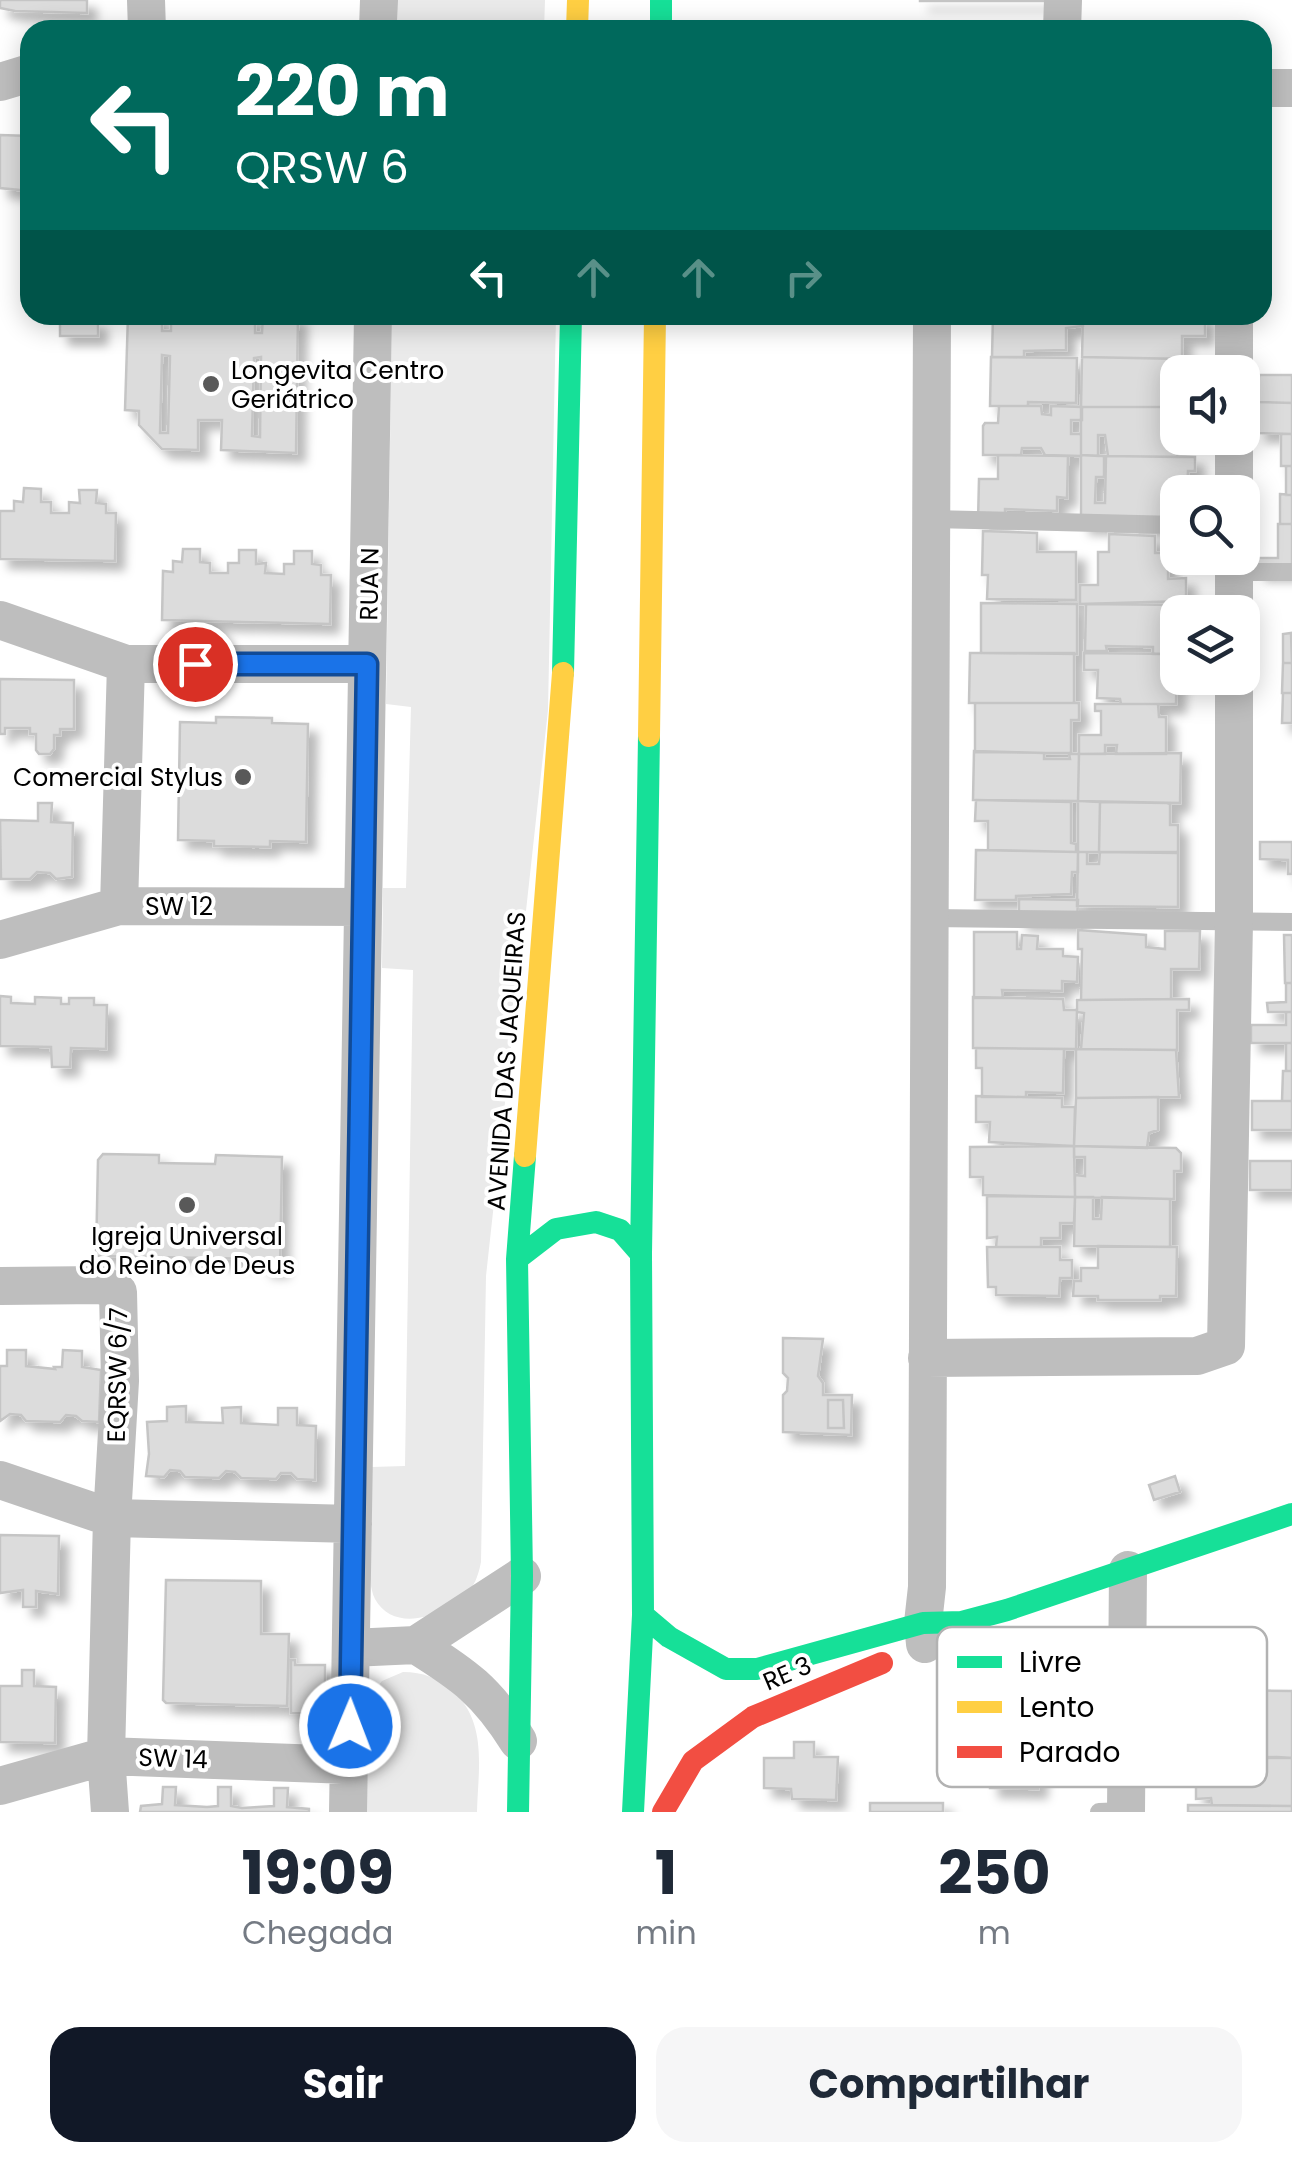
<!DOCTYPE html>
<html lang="pt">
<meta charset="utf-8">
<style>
:root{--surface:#fff;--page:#f6f6f7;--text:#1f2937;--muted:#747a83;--accent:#111827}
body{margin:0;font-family:Poppins,sans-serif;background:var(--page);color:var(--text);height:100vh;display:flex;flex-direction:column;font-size:38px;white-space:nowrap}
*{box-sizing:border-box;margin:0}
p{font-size:32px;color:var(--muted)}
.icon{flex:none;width:55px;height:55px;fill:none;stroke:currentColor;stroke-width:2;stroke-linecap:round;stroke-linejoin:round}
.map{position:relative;height:1812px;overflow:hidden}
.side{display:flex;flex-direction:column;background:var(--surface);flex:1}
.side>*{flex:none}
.banner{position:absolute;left:20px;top:20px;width:1252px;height:305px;border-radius:30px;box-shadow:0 5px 25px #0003;background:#00695c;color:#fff;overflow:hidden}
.tools{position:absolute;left:1160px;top:355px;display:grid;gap:20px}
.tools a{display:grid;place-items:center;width:100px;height:100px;border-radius:20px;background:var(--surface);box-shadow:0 5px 25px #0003;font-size:50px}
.pin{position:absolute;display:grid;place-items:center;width:85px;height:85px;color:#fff;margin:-42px;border:5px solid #fff;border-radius:50%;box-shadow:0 2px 10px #0007}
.me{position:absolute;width:110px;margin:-55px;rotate:1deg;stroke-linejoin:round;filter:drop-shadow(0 0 8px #0008)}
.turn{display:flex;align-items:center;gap:35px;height:210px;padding:0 50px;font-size:45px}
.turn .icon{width:130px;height:130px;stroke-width:2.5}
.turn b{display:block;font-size:70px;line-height:85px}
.lanes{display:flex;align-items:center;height:95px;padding:0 50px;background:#0003;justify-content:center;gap:50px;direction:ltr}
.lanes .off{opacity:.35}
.eta{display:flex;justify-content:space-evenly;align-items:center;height:170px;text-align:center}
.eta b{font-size:60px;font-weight:700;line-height:70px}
.button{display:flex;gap:20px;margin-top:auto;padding:20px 50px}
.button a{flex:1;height:115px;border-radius:30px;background:var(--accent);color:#fff;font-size:40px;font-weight:700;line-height:115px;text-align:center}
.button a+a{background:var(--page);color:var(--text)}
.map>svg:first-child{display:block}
.green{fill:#eaeaea}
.building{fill:#dcdcdc;stroke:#c5c5c5;stroke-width:2.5;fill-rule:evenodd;filter:url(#shadow)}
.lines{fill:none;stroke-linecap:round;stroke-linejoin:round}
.lane{stroke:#bebebe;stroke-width:18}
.street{stroke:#bebebe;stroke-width:38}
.fast{stroke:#16e098;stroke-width:22}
.slow{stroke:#ffcf43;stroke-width:22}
.jam{stroke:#f24e42;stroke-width:22}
.route-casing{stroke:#114b97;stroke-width:25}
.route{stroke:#1a73e8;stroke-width:18}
.poi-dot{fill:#595959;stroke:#fff;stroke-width:4}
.labels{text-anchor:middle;stroke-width:8;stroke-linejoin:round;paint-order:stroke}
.poi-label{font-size:25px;fill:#000;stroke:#fff;text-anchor:start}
.street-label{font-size:25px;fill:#000;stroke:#fff}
.key{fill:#fff;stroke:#b2b2b2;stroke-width:2.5}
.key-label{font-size:28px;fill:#000}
</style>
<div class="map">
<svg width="1292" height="1812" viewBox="0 0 1292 1812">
<defs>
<filter id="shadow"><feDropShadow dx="9" dy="9" stdDeviation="5" flood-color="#0004"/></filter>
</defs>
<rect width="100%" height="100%" fill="#fff"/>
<path class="green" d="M398 0H545L544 30H398Z
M392 315H556L548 710 486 1276 481 1562C479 1572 476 1583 469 1591 447 1615 395 1635 375 1599 363 1576 371 1496 372 1467L405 1466 413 970 382 968 383 888H406L411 707 386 704Z
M403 1672C423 1672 438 1678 453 1691 488 1723 478 1769 477 1812H366L368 1699 382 1681Z"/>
<path class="building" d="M0 0H87V13L15 11 0 8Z
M920 0H1044V1H920Z
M0 135 30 136V191L0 188Z
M128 315H162V331H171V315H255V333H262L263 315H298L296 453 221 450 222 420H198V450L162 449 139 425V411L125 410ZM162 355 170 356 168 433H160ZM261 357 260 437 252 436 254 358Z
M993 315H1083V326L1066 328V350L1024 351V357H992Z
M1083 315H1205V336H1182V359L1082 357Z
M60 320H98V336H60Z
M991 357 1077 358 1076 403 1028 402V406H990Z
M1082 357 1187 359V372H1178V407H1081Z
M1259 375H1292V403L1258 402Z
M1258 402 1292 403V434L1257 433Z
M999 406H1041L1042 414 1051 415V406L1082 407V420H1071V434H1081V456L1045 455 1041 448H1022L1021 455H983V426L985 423H998Z
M1081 407H1178L1177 457 1108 456 1105 435H1098V456L1081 455Z
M1281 434H1292V466H1281Z
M998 455 1068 456 1067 498 1057 497V511L1005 509V523L978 522 979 479H998Z
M1081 455 1104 456V477H1096L1095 503H1105L1106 456 1195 457V471H1188L1187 492H1178V527L1081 525Z
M1286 466H1292V495H1286Z
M24 488 41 489V502H51V513H69V502L80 503 79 490H97L96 503 106 504V513H116L115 561 0 559V511H14V501L23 502Z
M1280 494 1292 495V524H1280Z
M1278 524H1292V572H1257V558H1278Z
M983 531 1037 533V552H1076V600L987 599 988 575H982Z
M1109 534 1155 536V553H1168V579L1186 578V601L1080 604V585H1098V552H1109Z
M183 549H200V562L210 563V573H228V563H239V550H256V564L266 563 265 573 284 574V564H294V551H312V564L321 565V575H331L330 624 162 620 163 571 173 572V561L182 562Z
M981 603 1077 604V654L981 653Z
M1086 604 1181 605 1176 625 1175 654H1153V647L1106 646 1107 651H1085Z
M1291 633 1292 663H1283V634Z
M970 653H1074V703H969Z
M1084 653 1177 654 1176 704H1121L1120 699 1097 698 1098 670H1084Z
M1283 663H1292V693H1282Z
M0 679 74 680V729H60V735H54V749L50 754H39L36 750V734H30V728H5V734H0Z
M1283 693H1292V723H1282Z
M975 703H1079V720H1071V753L975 752Z
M1095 704H1158L1159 717H1166V754H1116L1117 745H1105V754H1079V735H1101V711H1095Z
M216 717 272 718V723L308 724 306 842 270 841V847L214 846V841L178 840 180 722 216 723Z
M974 751 1044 753V759H1070L1069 754H1079L1078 801 973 800Z
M1181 753 1180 803 1078 801 1079 754Z
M976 800 1071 802V843L1076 844V852L988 850V821H975Z
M1078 801 1100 802 1099 852H1078Z
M1100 802 1167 803 1170 804V825H1178V852H1099Z
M38 803H52L51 822 73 823 72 877 56 879 50 873 37 872 30 879H1L0 820 38 821Z
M1260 842H1292V874H1288V860L1260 859Z
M976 850 1078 852V872H1072L1071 894 1016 896V900H975Z
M1078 852H1087V864H1099L1100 852 1178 853V907L1077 906Z
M1019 899 1078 900 1077 922 1019 921Z
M1078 930 1146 935V947L1165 949V931H1200L1199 969H1171V999L1081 1000 1082 949H1078Z
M974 932H1017V949H1021L1022 935 1038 936 1037 949H1063V956L1078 957 1077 982 1062 981V991L1002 990 1003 998H974Z
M1284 935H1292V983H1285Z
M1286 983H1292V1012H1268L1267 1003 1286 1002Z
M0 996 11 997V1003L35 1004V997L61 998V1004H69V998H94V1005H107L106 1049 71 1048 70 1067H52L51 1047 0 1046Z
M973 997 1063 999 1064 1010H1077L1076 1049 973 1048Z
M1189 999V1010H1177V1050L1081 1049 1084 1013 1077 1012V1000Z
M1286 1012H1292V1043H1251V1025H1286Z
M1286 1043H1292V1071H1286Z
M976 1048 1064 1049 1063 1093 1026 1092V1097H982V1068H976Z
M1076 1049 1176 1050 1179 1097 1076 1098Z
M1283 1071H1292V1101H1282Z
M976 1096 1062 1098V1107H1075L1074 1146 989 1142 990 1122H976Z
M1158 1097V1130L1149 1133 1147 1148 1074 1146 1076 1098Z
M1252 1101H1292V1130H1252Z
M1074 1146 1176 1148 1181 1153V1171H1174V1199L1075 1197V1175L1085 1176V1157H1074Z
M1074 1146 1075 1197 983 1195V1177H970V1147Z
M103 1154 159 1155V1163L215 1164 216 1155 282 1157 280 1268H263V1259L96 1256 98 1160Z
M1250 1161H1292V1190H1250Z
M987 1196 1075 1197 1074 1223H1060V1238H1041V1247H996L997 1237 987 1238Z
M1075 1197H1093V1219H1101L1102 1197 1170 1199V1247L1074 1246Z
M1098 1246 1177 1247 1176 1296H1160V1300H1098V1296H1073L1074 1281H1081V1268H1098Z
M987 1247H1060V1260H1072V1278H1060L1059 1296 996 1295V1287H988Z
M783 1338 823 1339 818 1376 823 1383V1395H852L851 1435 783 1432V1395L787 1391 788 1378 783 1373ZM828 1400H843L844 1428H828Z
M7 1350H26V1366L55 1369 54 1367H62L63 1350 82 1351V1367L101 1370 99 1422 82 1421 76 1416 66 1415 60 1422 26 1421 21 1415 10 1414 0 1421V1366H7Z
M828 1400H843L844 1428H828Z
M186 1406V1422L223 1423 222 1408 241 1407V1423L278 1425V1408H297V1425L316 1426 315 1480 297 1479 291 1473H281L276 1479 241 1478 235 1472 226 1471 219 1478 185 1477 180 1471 170 1470 164 1477 146 1476 149 1454 147 1422 167 1421V1407Z
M1175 1476 1180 1492 1154 1500 1149 1485Z
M0 1535 59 1536 58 1594 36 1591V1607H23V1590L0 1593Z
M166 1580 261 1581V1634H289L287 1706 166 1703 163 1700Z
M291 1660H295V1665H325V1714L291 1713Z
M22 1670H34V1686L56 1687 55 1743 0 1742V1686H22Z
M1199 1690 1292 1691V1758H1199Z
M991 1733H1039L1038 1789 990 1788Z
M794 1742H814V1757H838L836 1800 792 1799 791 1789 764 1788V1758H794Z
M1277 1757 1292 1758V1806L1212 1805 1211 1798 1196 1799V1773H1212V1758Z
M163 1787H176L175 1805 207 1807 218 1806V1787H231V1806L242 1808 274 1806V1788H288L287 1807 309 1809V1812H140L141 1806 162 1804Z
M870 1803H943V1812H870Z
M1188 1805 1292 1806V1812H1188Z"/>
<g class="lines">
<path class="lane" d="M931 519 1178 525
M1234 572H1292
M929 918 1292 922
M1099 1812 1126 1811"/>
<path class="street" d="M146 0 147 30
M378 30 379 0
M1062 30 1063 0
M0 82 30 73
M1262 88H1292
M1234 315V372
M1234 438V492
M1234 612V558
M0 620 126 664H367
M119 906 126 664
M0 940 119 906 363 907
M0 1286 102 1285 118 1292 120 1381 112 1518 106 1756 110 1812
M927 1358 1197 1356 1226 1346 1234 922V678
M0 1480 112 1518 353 1524
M925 1644 923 1623 927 1587 932 315
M416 1645C464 1675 487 1691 518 1741
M351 1648 416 1645 522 1576
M0 1786 106 1756 349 1765
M348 1812 373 315
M1126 1812 1128 1570"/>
<path class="fast" d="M661 0V30
M563 673 571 315
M517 1259 556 1229 596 1222 620 1230 641 1254
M643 1615 669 1637 726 1669H757L923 1623 962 1622 1007 1610 1292 1514
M518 1812 522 1576 517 1259 525 1156
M633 1812 643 1615 641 1254 649 736"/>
<path class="slow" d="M577 30 578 0
M649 736 655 315
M525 1156 563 673"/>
<path class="jam" d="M663 1812 693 1761 753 1717 882 1663"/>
</g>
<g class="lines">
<defs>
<path id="route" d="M195 664H367L350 1726"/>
</defs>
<use href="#route" class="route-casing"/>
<use href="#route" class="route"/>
</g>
<g class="poi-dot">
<circle cx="211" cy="384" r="10"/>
<circle cx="243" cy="777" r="10"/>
<circle cx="187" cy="1205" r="10"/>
</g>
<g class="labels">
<g class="poi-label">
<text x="231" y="379">Longevita Centro<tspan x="231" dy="29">Geriátrico</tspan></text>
<text x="223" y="786" text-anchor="end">Comercial Stylus</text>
<text x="187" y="1245" text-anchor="middle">Igreja Universal<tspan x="187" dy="29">do Reino de Deus</tspan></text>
</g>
<g class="street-label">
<text transform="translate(369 584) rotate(-89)" y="9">RUA N</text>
<text x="179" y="915">SW 12</text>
<text transform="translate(506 1061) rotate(-86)" y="9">AVENIDA DAS JAQUEIRAS</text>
<text transform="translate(117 1375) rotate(-89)" y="9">EQRSW 6/7</text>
<text transform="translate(787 1673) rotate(-23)" y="9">RE 3</text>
<text transform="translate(173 1758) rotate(2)" y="9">SW 14</text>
</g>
</g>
<rect x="937" y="1627" width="330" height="160" rx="15" class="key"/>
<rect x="957" y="1656" width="45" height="12" fill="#16e098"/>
<rect x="957" y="1701" width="45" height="12" fill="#ffcf43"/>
<rect x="957" y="1746" width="45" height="12" fill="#f24e42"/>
<g class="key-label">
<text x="1019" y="1672">Livre</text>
<text x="1019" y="1717">Lento</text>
<text x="1019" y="1762">Parado</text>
</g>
</svg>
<div class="tools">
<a><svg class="icon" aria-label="sound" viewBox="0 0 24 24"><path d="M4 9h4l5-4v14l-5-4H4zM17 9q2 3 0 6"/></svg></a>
<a><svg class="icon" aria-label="search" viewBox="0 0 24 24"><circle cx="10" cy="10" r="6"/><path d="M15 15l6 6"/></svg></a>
<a><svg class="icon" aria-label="layers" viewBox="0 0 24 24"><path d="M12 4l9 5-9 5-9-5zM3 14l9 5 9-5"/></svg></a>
</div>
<div class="pin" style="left:195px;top:664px;background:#d93025"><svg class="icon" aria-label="arrive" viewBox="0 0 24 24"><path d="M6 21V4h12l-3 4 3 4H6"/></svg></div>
<svg class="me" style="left:350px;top:1726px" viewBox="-20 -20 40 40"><circle r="17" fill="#1a73e8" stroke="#fff" stroke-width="3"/><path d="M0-11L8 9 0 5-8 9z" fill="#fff"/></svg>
<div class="banner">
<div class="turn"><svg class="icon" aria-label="left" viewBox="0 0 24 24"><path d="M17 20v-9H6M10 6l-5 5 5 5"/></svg><div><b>220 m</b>QRSW 6</div></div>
<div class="lanes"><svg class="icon" aria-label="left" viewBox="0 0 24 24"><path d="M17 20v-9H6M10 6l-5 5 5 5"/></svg><svg class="icon off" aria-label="ahead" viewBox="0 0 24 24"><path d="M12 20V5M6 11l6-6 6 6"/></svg><svg class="icon off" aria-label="ahead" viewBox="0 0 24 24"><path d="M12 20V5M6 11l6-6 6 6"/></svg><svg class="icon off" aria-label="right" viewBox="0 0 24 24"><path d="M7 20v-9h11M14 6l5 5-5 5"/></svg></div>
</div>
</div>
<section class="side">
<div class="eta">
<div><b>19:09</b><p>Chegada</p></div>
<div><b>1</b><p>min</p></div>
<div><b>250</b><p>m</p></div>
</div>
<div class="button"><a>Sair</a><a>Compartilhar</a></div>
</section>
